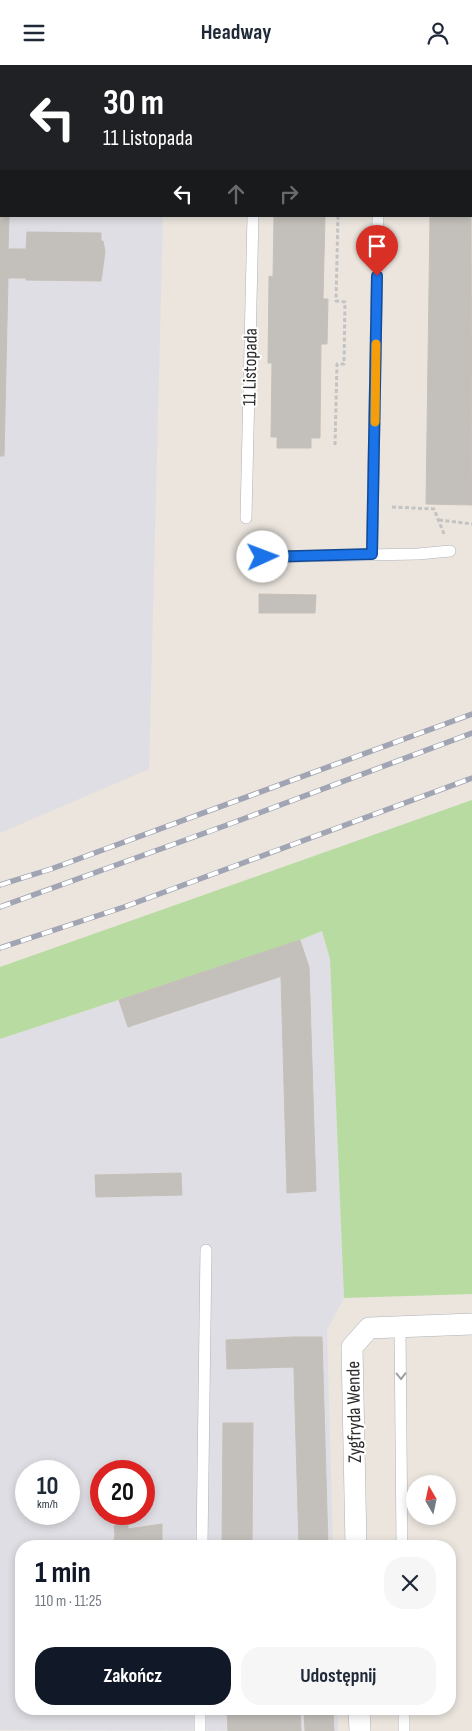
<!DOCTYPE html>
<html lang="pl">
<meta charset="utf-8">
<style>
:root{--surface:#fff;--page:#f6f6f7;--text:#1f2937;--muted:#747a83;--accent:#111827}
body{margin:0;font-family:"Sofia Sans Condensed",sans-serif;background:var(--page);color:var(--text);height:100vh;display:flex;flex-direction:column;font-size:19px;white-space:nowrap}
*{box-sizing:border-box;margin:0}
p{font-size:16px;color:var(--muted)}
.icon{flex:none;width:28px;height:28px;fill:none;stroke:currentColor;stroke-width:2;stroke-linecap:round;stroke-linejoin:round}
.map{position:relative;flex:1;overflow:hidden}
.details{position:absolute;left:15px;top:1475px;width:441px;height:175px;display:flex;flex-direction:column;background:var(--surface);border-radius:20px;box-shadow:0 2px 8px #0003}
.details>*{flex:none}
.banner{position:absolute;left:0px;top:0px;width:472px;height:152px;box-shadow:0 2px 8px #0003;background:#202124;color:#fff;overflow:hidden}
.needle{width:32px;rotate:351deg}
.controls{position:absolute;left:406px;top:1410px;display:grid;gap:10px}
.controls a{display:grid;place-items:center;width:50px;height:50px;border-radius:50%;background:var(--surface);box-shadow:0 2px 8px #0003;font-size:25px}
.speed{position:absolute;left:15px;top:1395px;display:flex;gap:10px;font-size:25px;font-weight:700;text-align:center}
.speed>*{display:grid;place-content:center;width:65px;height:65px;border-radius:50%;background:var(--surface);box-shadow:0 2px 8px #0003;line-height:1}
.speed small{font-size:12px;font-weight:400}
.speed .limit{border:8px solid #d22;background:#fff;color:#111}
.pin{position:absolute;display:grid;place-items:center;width:42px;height:42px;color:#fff;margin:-51px -21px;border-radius:50% 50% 50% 0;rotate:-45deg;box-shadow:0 0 5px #0007}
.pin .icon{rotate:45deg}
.me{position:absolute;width:55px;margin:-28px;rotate:88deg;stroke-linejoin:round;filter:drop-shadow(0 0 4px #0008)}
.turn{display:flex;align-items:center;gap:18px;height:105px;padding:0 20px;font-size:22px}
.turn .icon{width:65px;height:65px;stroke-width:2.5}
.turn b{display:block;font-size:35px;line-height:42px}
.lanes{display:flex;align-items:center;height:48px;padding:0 20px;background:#0003;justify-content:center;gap:25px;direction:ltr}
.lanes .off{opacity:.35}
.round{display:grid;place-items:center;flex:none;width:52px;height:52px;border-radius:20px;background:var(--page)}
.overview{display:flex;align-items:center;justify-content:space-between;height:85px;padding:0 20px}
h1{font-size:30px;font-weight:700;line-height:38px;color:var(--accent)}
.cta{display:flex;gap:10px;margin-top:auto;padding:10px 20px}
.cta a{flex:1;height:58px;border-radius:20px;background:var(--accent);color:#fff;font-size:20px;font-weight:700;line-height:58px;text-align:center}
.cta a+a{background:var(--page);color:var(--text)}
header{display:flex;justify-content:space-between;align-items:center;height:65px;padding:0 20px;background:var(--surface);font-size:22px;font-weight:700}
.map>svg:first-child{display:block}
.industrial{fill:#dfdee4;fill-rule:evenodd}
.green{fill:#b8dba1}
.building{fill:#c3bfba;stroke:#c6c0b8}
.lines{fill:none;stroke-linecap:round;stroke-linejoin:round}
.service-casing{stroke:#afb1b9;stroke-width:12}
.minor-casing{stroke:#afb1b9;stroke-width:22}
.path{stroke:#c3c3c3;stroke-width:3;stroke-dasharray:4 2.5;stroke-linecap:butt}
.service{stroke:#fff;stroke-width:11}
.minor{stroke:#fff;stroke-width:21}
.rail-casing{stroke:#a1a5b3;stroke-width:5.5}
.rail{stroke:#fff;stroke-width:4;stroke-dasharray:11;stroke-linecap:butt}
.oneway{stroke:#9f9f9f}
.route-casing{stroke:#114b97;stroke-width:12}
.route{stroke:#1a73e8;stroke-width:9}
.slow{stroke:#f59e0b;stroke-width:9}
.labels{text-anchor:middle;stroke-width:4;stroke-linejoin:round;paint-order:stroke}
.street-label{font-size:19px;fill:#2a2a2a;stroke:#fff}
</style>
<header><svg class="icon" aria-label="menu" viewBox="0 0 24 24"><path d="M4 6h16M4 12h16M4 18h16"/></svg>Headway<svg class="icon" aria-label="person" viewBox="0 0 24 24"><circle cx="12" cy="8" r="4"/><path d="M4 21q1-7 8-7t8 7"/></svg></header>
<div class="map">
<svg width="472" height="1666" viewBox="0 0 472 1666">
<rect width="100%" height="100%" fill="#ebe5de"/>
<path class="industrial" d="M0 96 1 151H163L149 704 0 768Z
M322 866 330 894 344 1233 327 1265 333 1481H21V1644H338V1666L0 1665V974L300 875ZM26 1406H69V1449H26ZM101 1406H144V1449H101Z"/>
<path class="green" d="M472 735V1229L344 1233 330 894 322 866 300 875 0 974V902Z"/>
<path class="building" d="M0 131 1 151H9L8 184H26L27 167 101 168V176H103L105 187 101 216 26 215V213H8L4 391H0Z
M471 131 472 440 426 439 430 151H471Z
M274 151H325L323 234H328L327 279H321L320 373H311V383H277V372H271L272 298H268L269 211 273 212Z
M259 529 316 530 315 548H259Z
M300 875 309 902 128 962 119 935Z
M309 902 316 1126 287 1128 281 912Z
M181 1108 182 1130 96 1132 95 1110Z
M293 1272 294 1302 227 1304 226 1275Z
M293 1272H322L328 1481H299Z
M223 1358H253L252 1481H222Z
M128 1456V1464L162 1459V1481H113L115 1469 114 1461Z
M227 1644H300L301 1666H228Z
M304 1644H333L334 1666H305Z"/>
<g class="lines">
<defs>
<path id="service" d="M94 0 147 1
M252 1V0
M471 8H472
M246 453 253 151
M372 489 378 151
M263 492 418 489 450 486
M400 1262 402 1481
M202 1481 206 1185
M404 1644V1666
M200 1666V1644"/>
<path id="minor" d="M0 58H1
M471 67H472
M356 1481 352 1282 369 1263 472 1259
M359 1644 360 1666"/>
</defs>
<use href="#service" class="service-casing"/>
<use href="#minor" class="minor-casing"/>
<path class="path" d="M335 380 337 299H344L345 237 336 236 338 151
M392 442 434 444 444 469
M439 455 472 459"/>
<use href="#service" class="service"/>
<use href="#minor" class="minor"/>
<defs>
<path id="rail" d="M0 820 51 804 472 649
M0 842 227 760 472 668
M0 883 124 842 472 713"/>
</defs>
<use href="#rail" class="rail-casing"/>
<use href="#rail" class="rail"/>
</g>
<defs><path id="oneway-chevron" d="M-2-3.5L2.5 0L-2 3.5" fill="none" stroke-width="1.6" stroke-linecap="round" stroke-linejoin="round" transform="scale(1.25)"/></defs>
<use class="oneway" href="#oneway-chevron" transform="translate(401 1311) rotate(89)"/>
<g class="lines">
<defs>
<path id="route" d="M263 492 372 489 377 211"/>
</defs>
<use href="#route" class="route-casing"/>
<use href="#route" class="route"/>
<path class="slow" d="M375 357 376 279"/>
</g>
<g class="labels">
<g class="street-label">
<text transform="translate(249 302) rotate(-89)" y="7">11 Listopada</text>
<text transform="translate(353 1347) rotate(-91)" y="7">Zygfryda Wende</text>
</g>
</g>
</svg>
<div class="controls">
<a><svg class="needle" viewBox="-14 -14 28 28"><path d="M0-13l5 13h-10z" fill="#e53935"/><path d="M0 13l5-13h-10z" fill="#747a83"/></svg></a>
</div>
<div class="speed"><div>10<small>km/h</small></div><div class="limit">20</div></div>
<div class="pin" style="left:377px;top:211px;background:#d93025"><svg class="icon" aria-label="arrive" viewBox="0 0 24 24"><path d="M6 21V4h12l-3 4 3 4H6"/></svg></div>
<svg class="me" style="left:263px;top:492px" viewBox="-20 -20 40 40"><circle r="19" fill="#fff"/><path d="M0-13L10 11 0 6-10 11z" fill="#1a73e8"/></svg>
<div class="banner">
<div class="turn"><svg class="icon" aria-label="left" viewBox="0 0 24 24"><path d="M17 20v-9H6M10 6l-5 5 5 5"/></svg><div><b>30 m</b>11 Listopada</div></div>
<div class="lanes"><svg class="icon" aria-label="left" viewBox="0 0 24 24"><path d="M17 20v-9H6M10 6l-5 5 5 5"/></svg><svg class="icon off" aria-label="ahead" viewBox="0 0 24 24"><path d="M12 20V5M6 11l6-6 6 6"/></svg><svg class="icon off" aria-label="right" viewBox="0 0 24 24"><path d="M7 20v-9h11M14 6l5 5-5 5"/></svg></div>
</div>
<section class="details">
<div class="overview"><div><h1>1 min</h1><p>110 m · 11:25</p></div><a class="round"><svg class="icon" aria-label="close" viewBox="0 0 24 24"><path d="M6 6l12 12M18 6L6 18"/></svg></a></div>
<div class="cta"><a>Zakończ</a><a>Udostępnij</a></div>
</section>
</div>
